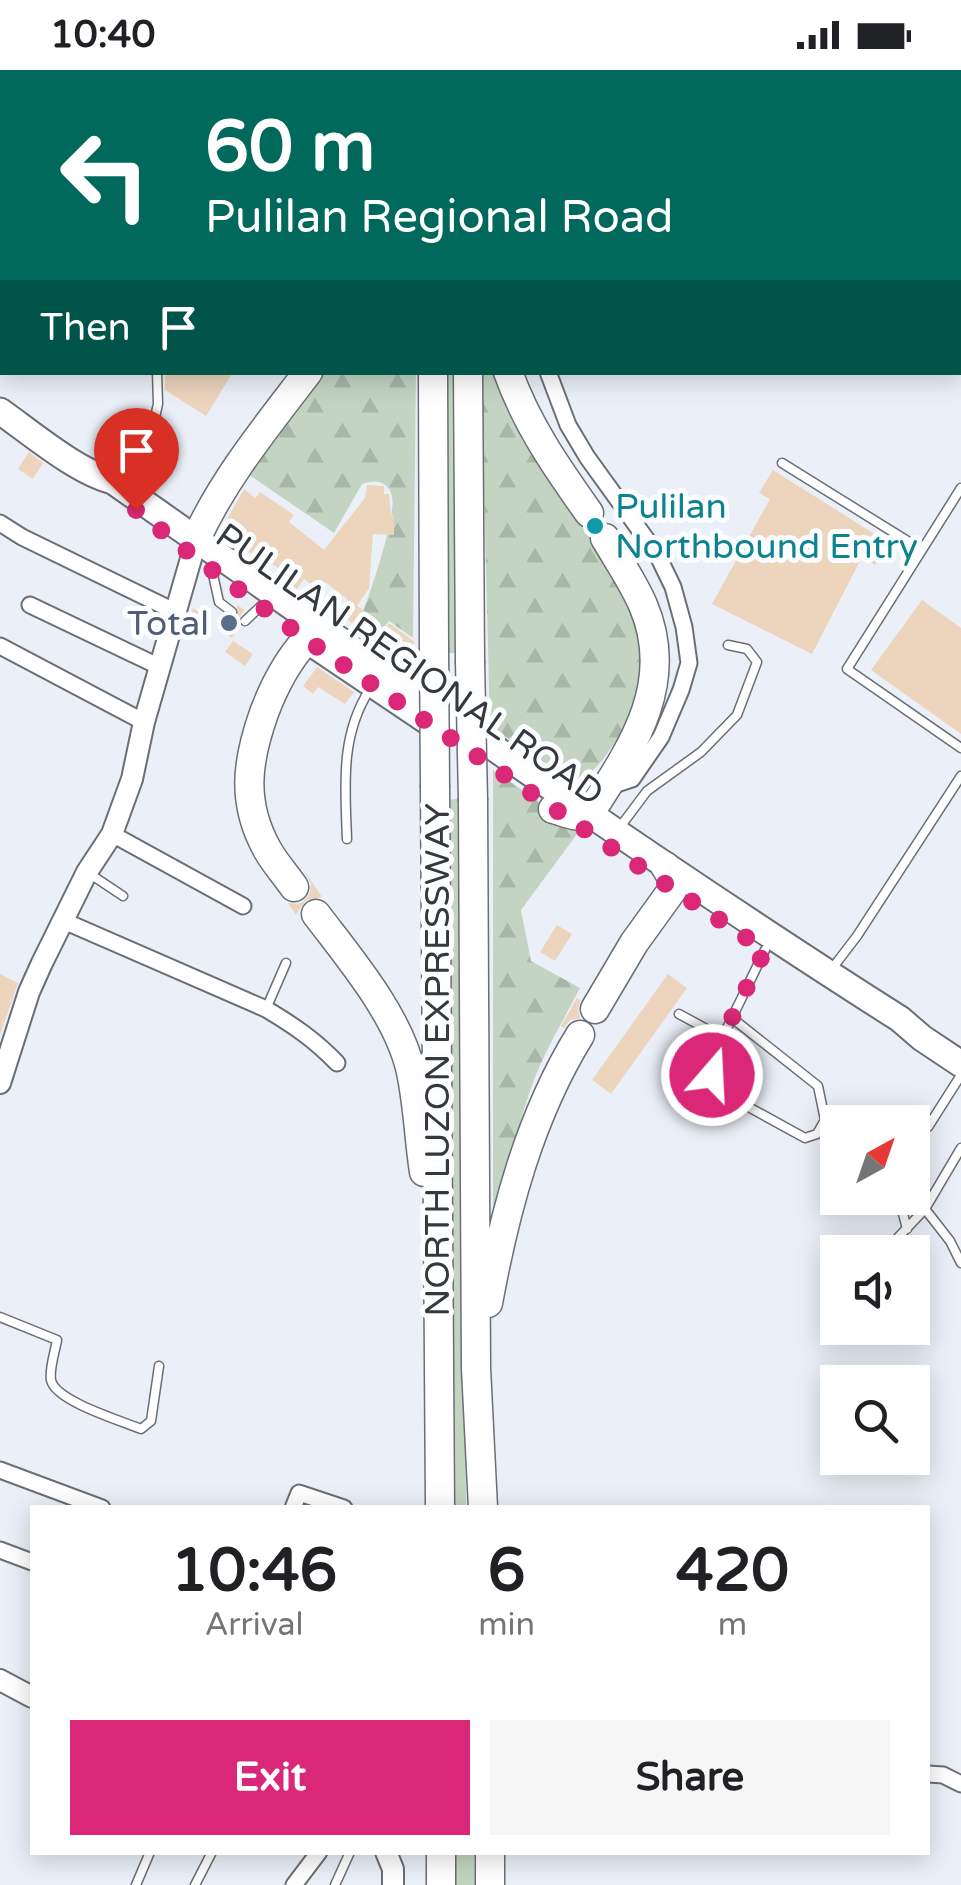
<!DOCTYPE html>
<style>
:root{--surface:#fff;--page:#f6f6f6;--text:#202124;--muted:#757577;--accent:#db2777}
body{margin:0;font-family:"Varela Round",sans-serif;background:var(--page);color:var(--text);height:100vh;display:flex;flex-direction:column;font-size:38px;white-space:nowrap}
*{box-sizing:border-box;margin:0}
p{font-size:32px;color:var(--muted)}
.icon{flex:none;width:55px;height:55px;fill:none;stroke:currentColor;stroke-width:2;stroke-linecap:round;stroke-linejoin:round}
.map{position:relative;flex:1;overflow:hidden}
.panel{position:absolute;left:30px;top:1435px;width:900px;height:350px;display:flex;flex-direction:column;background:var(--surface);border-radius:0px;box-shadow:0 5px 25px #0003}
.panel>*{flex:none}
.guide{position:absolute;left:0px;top:0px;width:962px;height:305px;box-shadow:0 5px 25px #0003;background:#00695c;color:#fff;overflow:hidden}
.needle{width:65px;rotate:40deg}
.buttons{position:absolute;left:820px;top:1035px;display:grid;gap:20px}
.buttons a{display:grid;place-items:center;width:110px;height:110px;border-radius:0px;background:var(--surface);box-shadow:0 5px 25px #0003;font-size:50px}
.pin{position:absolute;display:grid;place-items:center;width:85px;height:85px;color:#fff;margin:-102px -42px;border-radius:50% 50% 50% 0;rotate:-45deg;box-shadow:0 0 10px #0007}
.pin .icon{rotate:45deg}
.me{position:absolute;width:110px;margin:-55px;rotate:19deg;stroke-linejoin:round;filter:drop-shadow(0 0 8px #0008)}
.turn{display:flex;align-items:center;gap:35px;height:210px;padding:0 40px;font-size:45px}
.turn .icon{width:130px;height:130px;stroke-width:2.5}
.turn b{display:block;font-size:70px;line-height:85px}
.then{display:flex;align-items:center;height:95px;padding:0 40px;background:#0003;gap:20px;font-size:38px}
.eta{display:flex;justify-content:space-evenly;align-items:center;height:170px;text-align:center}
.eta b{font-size:60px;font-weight:700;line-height:70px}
.cta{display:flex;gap:20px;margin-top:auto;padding:20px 40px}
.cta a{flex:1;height:115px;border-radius:0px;background:var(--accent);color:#fff;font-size:40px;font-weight:700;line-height:115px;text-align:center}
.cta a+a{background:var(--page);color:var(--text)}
.status{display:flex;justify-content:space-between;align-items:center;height:70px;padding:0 50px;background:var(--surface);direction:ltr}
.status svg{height:28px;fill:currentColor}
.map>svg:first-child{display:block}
.green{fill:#c3d5c2}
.forest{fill:url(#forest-firs)}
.building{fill:#ecd4bd}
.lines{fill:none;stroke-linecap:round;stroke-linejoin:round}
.service-casing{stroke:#6a6e75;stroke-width:11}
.minor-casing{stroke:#6a6e75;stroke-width:19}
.tertiary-casing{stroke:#6a6e75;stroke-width:24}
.primary-casing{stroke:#6a6e75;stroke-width:29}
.motorway-casing{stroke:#6a6e75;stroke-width:31}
.path{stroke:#92959b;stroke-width:2.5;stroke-dasharray:8 8;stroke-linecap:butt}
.service{stroke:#fff;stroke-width:8}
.minor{stroke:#fff;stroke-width:15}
.tertiary{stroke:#fff;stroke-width:20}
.primary{stroke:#fff;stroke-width:25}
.motorway{stroke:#fff;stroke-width:28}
.motorway-bridge-casing{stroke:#6a6e75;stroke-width:31;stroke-linecap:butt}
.motorway-bridge{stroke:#fff;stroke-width:28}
.route{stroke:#db2777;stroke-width:18;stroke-dasharray:0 32.4}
.culture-dot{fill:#0f9aa8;stroke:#fcfdfe;stroke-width:4}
.service-dot{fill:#5c6f8a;stroke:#fcfdfe;stroke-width:4}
.labels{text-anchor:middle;stroke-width:10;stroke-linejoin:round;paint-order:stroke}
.culture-label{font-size:35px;fill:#0d838f;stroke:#fcfdfe;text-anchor:start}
.service-label{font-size:35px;fill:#4e5e75;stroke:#fcfdfe;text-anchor:end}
.street-label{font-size:35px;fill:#36383b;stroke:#fcfdfe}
</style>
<div class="status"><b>10:40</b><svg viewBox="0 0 49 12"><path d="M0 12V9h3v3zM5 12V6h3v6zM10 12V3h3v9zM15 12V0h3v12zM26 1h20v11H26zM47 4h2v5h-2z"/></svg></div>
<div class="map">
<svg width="961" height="1815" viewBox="0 0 961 1815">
<defs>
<pattern id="forest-firs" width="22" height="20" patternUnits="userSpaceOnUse" patternTransform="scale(2.5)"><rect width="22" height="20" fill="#c3d5c2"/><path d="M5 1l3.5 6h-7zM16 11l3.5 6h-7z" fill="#a8b8a8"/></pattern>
</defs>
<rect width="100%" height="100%" fill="#ebf0f8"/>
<path class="green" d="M222 0H408V2H220Z
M443 303H457L458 583H447Z
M458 729 463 1003 466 1438 452 1437 447 730Z
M448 1783H474L475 1815H447Z"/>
<path class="forest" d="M321 303H416L413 568 389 551 371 575 355 563C365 539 397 448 392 427 389 411 375 409 362 414L334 463 239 398Z
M481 303H500L520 350 619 502 644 581 640 614 624 660 601 692 579 715 490 657Z
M493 700 580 760 521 840 531 891 580 918C562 953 541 987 529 1024 513 1071 503 1120 493 1168Z"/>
<path class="building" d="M168 302H233L206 346 165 320V307Z
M29 382 43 393 33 409 18 399Z
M773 400 889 473 875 495 862 487 812 584 712 534 770 429 759 423Z
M367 415 384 416V424H389L391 445H394V465L373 464 369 518 357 536 365 541 355 555 337 542 347 529 325 512 319 520 304 509 296 520 275 505 279 499 258 483 255 487 229 464 225 470 218 465 244 419 255 428 260 422 294 445 289 452 324 480 365 428Z
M922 530 961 558V664L871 600Z
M237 535 245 540 238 548 240 557 232 568 220 560 228 548 234 549 238 546Z
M193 538 208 549 197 564 188 557Z
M389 553 415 572 404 586 385 572 389 567 382 562Z
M233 571 253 584 245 596 225 582Z
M317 597 354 622 345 634 318 617 313 624 303 616Z
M304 800 322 827 306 830 296 845 288 833 297 834 303 832 310 823 311 814Z
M557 855 572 864 555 891 540 882Z
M0 904 18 913 0 965Z
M668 904 687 918 611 1024 592 1010Z
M577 928 580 930 578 940 580 948 570 950 564 958 561 956Z"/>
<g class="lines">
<defs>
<path id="service" d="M177 2 179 0
M0 272 2 268
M782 393 922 480
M117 406 153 356 158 334 157 302
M961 418 847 599 961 678
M212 500 219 532 232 542
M245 551 261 536
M620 757 647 721 701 682 737 645 757 592 747 579 728 575
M347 769C345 716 340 665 370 619
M87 802 123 826
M831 900 857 866 961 706
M266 939 286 893
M679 944 723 968
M732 948 818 1016 825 1050 817 1064 805 1068 725 1024 712 1005 711 991 765 880
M928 1057 961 1005
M899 1128 907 1159
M925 1139 950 1171 961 1193
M891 1182 888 1178 925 1139 961 1078
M912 1214 918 1223
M0 1247 57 1270C55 1282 49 1299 51 1310 55 1331 122 1351 141 1359L151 1351 159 1296
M136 1815 150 1782
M195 1815 212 1782
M335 1815 350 1782"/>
<path id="minor" d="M520 2V0
M548 302 568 355 587 387 657 484 673 517 684 557 689 593 681 620 661 667 632 709 611 716
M0 453 22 467 176 542
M30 535 160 597
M0 576 144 652
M112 764 243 836
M64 851 266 939C293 955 315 970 337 993
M0 1400 102 1438
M293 1438 299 1423 344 1438
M0 1480 32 1492
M928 1704 943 1705 961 1714
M294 1815 319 1782"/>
<path id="tertiary" d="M0 1013 29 922 42 893 87 802 112 764 132 709 144 652 192 485
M0 1610 32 1627
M386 1782 393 1799V1815"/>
<path id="primary" d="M0 341C31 363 77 402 113 411 373 593 632 779 900 949L922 968 961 994
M317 577 433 655"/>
<path id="motorway" d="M431 0V2
M466 0V2
M433 302 434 578
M468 302 470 591
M508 302C527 355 557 398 589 443
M196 469C224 408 267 356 308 302
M435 718 440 1438
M473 731 476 1298 483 1438
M553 739C565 742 580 750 590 743 631 679 677 614 643 535 633 512 618 490 605 468
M294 817C285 804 274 792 267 779 241 732 247 691 264 643 274 616 287 591 307 569L325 568 340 572
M316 844C350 889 399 946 411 1002 418 1035 419 1069 424 1102
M595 939 634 873 673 819 671 806 665 796
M488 1233C505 1140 530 1046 580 965
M441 1782V1815
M490 1782V1815"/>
</defs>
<use href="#service" class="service-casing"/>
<use href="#minor" class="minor-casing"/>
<use href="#tertiary" class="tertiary-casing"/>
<use href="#primary" class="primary-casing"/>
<use href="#motorway" class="motorway-casing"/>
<path class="path" d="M383 0V2"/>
<use href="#service" class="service"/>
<use href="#minor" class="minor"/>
<use href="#tertiary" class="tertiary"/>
<use href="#primary" class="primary"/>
<use href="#motorway" class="motorway"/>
<defs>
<path id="motorway-bridge" d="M434 578 435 718
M470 591 473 731"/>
</defs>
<use href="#motorway-bridge" class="motorway-bridge-casing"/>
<use href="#motorway-bridge" class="motorway-bridge"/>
</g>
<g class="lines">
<path class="route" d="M136 440 192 485 307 570 631 791 765 880 711 991 712 1005"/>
</g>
<circle class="culture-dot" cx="595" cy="456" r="10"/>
<circle class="service-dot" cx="229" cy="553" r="10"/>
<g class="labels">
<g class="culture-label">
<text x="615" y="448">Pulilan<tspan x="615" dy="40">Northbound Entry</tspan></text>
</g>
<g class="service-label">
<text x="209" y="565">Total</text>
</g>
<g class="street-label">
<text transform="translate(410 594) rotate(35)" y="12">PULILAN REGIONAL ROAD</text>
<text transform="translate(437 990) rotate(-90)" y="12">NORTH LUZON EXPRESSWAY</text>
</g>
</g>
</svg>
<div class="buttons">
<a><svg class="needle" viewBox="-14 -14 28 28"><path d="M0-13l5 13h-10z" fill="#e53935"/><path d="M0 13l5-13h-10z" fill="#757577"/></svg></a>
<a><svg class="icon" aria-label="sound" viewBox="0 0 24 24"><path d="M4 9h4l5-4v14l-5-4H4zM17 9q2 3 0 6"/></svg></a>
<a><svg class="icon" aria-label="search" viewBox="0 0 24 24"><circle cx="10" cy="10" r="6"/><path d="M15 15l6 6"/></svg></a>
</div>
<div class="pin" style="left:136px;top:440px;background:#d93025"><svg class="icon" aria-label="arrive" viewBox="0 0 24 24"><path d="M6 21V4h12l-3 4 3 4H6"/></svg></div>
<svg class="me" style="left:712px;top:1005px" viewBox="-20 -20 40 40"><circle r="17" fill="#db2777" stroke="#fff" stroke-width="3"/><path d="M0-11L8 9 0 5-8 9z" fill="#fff"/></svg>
<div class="guide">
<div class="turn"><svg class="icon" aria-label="left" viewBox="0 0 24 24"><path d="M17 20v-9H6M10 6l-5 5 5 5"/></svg><div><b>60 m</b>Pulilan Regional Road</div></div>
<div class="then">Then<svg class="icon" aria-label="arrive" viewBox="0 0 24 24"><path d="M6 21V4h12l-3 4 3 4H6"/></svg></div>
</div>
<section class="panel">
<div class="eta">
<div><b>10:46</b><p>Arrival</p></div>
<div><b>6</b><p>min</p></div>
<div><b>420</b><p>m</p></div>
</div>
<div class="cta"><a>Exit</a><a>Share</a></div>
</section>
</div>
